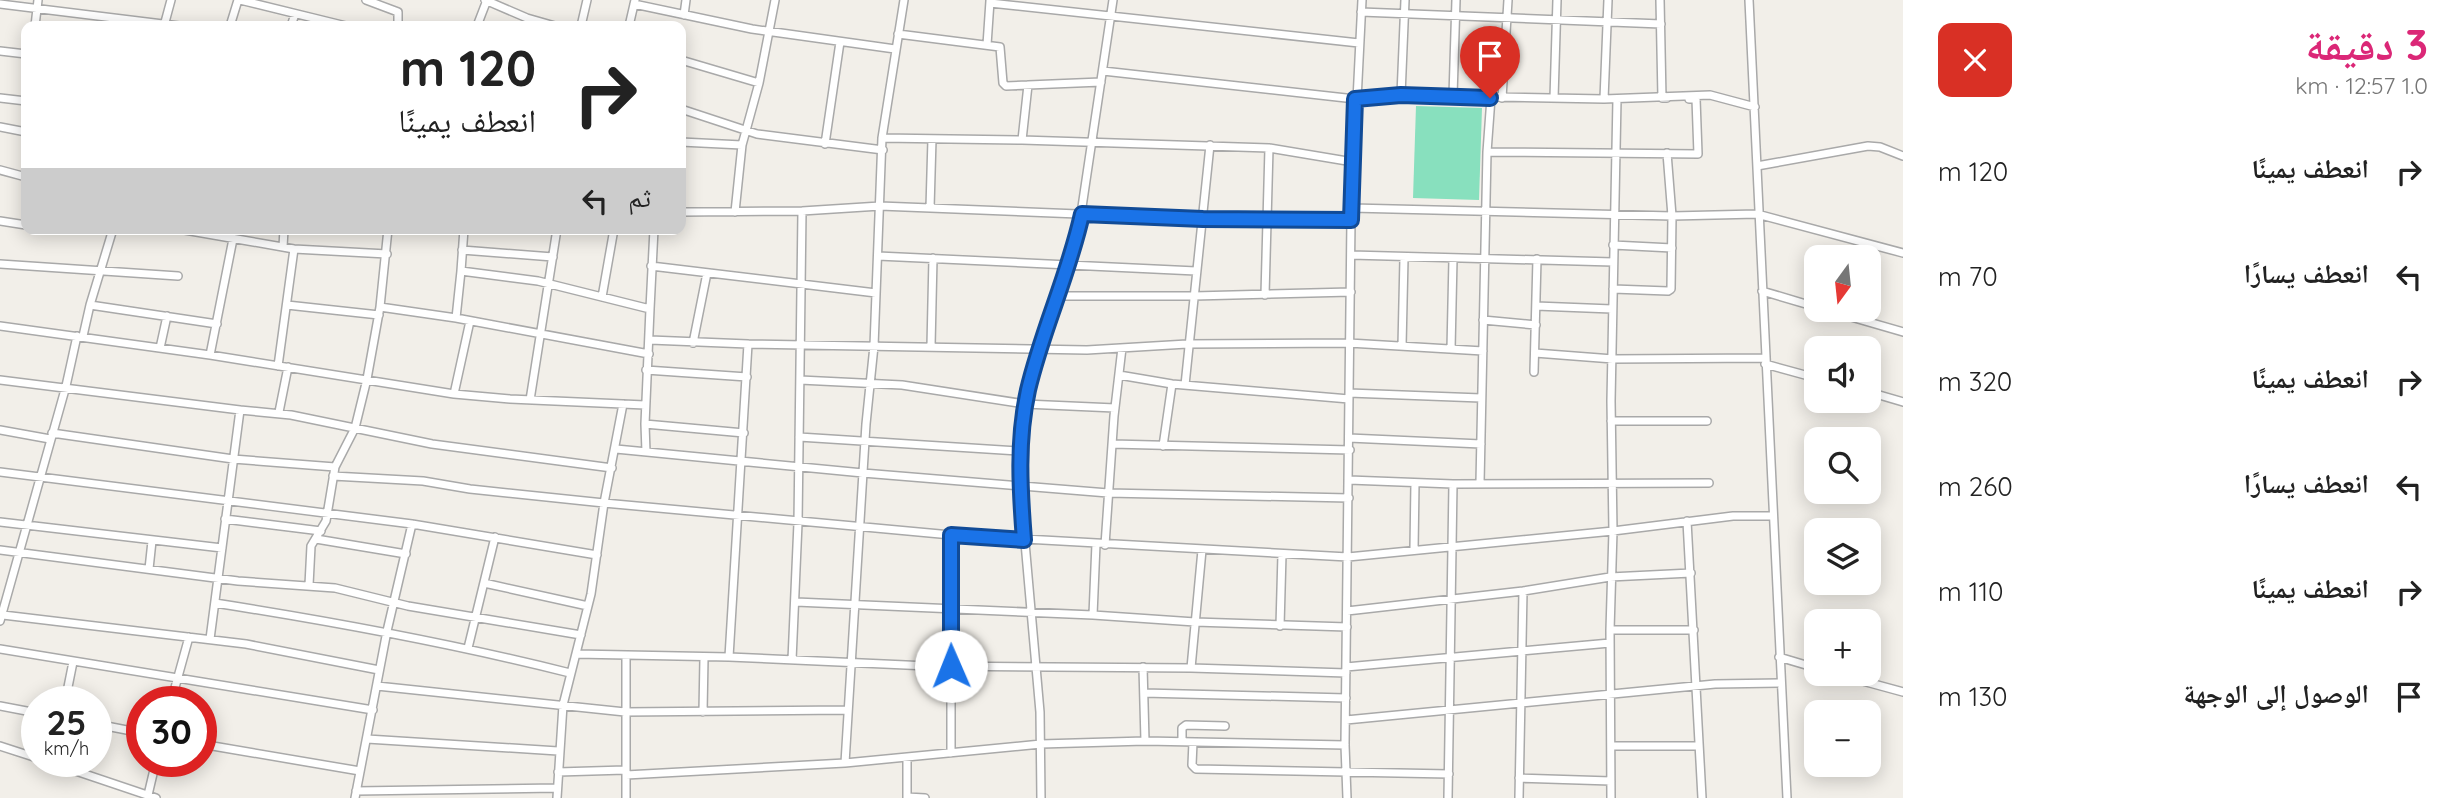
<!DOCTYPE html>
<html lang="ar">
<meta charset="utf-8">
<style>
:root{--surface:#fff;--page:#f6f6f6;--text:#222;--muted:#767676;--accent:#db2777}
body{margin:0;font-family:Quicksand,"Noto Naskh Arabic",sans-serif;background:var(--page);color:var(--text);direction:rtl;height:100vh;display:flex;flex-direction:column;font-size:26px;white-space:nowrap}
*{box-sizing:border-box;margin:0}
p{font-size:23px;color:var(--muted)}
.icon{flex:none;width:38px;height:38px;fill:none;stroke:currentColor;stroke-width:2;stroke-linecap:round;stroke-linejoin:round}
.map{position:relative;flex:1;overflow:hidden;direction:ltr}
.side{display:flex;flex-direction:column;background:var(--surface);width:560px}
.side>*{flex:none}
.guide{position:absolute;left:21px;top:21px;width:665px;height:214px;border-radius:14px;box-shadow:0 4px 18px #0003;direction:rtl;background:#fff;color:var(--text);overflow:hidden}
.needle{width:46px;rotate:195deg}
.buttons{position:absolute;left:1804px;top:245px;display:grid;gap:14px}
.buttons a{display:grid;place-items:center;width:77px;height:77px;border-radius:14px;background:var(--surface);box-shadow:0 4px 18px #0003;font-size:35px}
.speed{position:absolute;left:21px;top:686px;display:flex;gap:14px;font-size:35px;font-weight:700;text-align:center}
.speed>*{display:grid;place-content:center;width:91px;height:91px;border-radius:50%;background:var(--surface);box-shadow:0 4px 18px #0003;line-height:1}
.speed small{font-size:18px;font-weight:400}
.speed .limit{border:10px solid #d22;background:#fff;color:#111}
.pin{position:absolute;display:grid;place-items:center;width:60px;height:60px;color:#fff;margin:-72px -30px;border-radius:50% 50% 50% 0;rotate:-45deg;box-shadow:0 0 7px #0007}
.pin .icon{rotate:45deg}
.me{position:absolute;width:77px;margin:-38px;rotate:359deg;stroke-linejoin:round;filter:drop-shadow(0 0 5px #0008)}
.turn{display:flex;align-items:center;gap:24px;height:147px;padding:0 35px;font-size:32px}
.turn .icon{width:91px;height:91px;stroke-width:2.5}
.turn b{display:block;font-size:49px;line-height:60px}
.then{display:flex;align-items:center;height:66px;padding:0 35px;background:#0003;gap:14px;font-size:26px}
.round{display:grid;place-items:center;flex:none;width:74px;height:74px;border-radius:14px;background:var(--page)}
.head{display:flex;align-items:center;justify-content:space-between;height:119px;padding:0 35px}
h1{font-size:42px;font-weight:700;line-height:52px;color:var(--accent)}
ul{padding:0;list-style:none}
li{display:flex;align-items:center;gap:21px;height:105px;padding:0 35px}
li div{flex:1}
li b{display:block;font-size:26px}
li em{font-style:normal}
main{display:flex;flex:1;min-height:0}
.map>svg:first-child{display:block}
.pitch{fill:#88e0be}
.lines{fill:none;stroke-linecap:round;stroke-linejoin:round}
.minor-casing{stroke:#a9a9a9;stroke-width:10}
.minor{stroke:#fff;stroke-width:7}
.route-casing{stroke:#114b97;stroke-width:18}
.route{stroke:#1a73e8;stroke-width:12}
</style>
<main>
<section class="side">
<div class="head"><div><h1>3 دقيقة</h1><p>1.0 km · 12:57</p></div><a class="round" style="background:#d93025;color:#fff"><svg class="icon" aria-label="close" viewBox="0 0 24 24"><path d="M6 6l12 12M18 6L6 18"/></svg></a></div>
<ul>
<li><svg class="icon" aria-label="right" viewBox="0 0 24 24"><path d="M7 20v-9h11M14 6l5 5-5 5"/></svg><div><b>انعطف يمينًا</b></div><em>120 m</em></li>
<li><svg class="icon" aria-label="left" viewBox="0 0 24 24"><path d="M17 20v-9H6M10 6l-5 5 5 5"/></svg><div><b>انعطف يسارًا</b></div><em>70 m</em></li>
<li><svg class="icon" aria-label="right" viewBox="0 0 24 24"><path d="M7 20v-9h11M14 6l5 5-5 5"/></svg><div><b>انعطف يمينًا</b></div><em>320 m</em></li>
<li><svg class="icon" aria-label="left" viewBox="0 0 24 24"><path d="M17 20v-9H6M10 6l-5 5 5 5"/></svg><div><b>انعطف يسارًا</b></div><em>260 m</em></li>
<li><svg class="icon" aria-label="right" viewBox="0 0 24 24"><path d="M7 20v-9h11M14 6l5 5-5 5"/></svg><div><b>انعطف يمينًا</b></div><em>110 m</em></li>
<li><svg class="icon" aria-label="arrive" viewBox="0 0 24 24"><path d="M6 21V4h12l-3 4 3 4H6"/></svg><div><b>الوصول إلى الوجهة</b></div><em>130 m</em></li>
</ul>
</section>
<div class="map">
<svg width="1903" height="798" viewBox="0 0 1903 798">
<rect width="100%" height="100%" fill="#f2efe9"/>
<path class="pitch" d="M1416 106 1482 108 1479 200 1413 198Z"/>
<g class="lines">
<defs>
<path id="minor" d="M240 0 346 26
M366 0 398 12V26
M485 0 527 18 555 26
M1660 0 1662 98H1667
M1749 0 1787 798
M990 3 1359 43
M0 4 179 26
M634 4 752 29 895 49
M1361 12 1661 24
M684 15 686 0
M35 26 38 0
M164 26 171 0
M230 26 238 0
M291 26 295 14
M477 26 487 0
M581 26 587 0
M629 26 635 0
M898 34 1000 47 1003 83 1006 86 1101 82
M987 45 990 1
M0 51 26 54
M681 60 759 83
M1103 71 1355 99 1401 95 1604 99 1710 95 1755 107
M1401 95 1405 0
M1453 96 1456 0
M0 98 26 101
M1502 98 1508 0
M1554 98 1557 0
M1604 99 1608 0
M681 109 757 134 883 150
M0 127 26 132
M882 138 1022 140 1269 148 1265 295
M1022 140 1028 85
M681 142 742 145
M825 144 840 42
M1269 148 1353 162
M1487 152 1698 154 1696 99H1689
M1757 166 1868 146 1880 147 1903 156
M0 170 26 177
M930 208 932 139
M1352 208 1672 216 1757 214 1903 253
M681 212 802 211 880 206 1203 219 1351 220
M735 212 742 145 759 83 775 0
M0 221 26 225
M95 229 112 230
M179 229 294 249 387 254
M464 229 461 271 538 281 650 309 654 229
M1613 245 1672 248
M283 247 284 229
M462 250 553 257
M1351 255 1613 262
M878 256 1196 271
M0 264 178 276
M651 266 876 293
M1613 289 1668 291 1671 289 1672 216 1667 153
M1762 291 1816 307
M1058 296H1194L1351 292
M602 297 614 229
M90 305 217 324
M287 305 379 315
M1536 306 1612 309
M380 307 456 318 649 354
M650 309 645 424 744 433
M1827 310 1903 332
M456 318 461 271
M1483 320 1536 325
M0 326 210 355 454 394 510 399 645 405
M83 336 90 305 113 229
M650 340 748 344 1087 350 1187 344 1349 343 1483 351
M693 343 707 273
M931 346 933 258
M1402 346 1404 258
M160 348 167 316
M1451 349 1453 259
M1535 353 1613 359 1765 358
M210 355 233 239
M1765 364 1816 378
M278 366 294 249
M646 370 747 377
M1534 372 1537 259
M1119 375 1172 384 1349 399
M0 380 240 410 291 415 432 444 612 468
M800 380 902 385 1025 404 1115 408
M1185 385 1210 145
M1869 392 1903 402
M1349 393 1481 398
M454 394 470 321
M530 400 557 229
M279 412 288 367
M1611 421H1707
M645 424 646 452
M0 430 50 439
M52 433 233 459 335 467
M799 437 1019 451
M1349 438 1481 444
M1112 444 1350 450
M1163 446 1172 384
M616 449 863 473 1108 493 1349 498
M0 472 412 524 597 555
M333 476 423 481 470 489 604 503 951 535 1348 557 1613 531 1733 516H1773
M1349 480 1453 484 1709 483
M1480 483 1487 152 1491 98
M225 519 321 531
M1687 521 1702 798
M0 522 222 548
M951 535V753
M316 539 406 554
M1105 545 1114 416 1122 348
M1414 549 1415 483
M0 550 238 581 335 588 408 606 581 635
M149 569 152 541
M484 583 588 606
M309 585 311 546 326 521 335 467 355 428 367 379 380 307 388 229
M796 602 1093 615 1195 622 1347 627
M215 603C336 622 451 643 570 673
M1347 611 1523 591 1610 577 1691 573
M3 615 246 644 379 670
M1093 615 1096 544
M0 621 66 386 77 336
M1280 626 1282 554
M1610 630H1694
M210 639 240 410
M468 648 495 537
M0 649 373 710
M576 654 729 657 928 666 1191 668 1346 673
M626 656V798
M729 657 748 344
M1779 657 1816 668
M792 660 798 523 802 211
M1143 667 1145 741
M1346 667 1610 643
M1191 668 1202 550
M1837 674 1903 692
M377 686 625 712 848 710
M1144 693 1346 698
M65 702 73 662
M171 702 189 637
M0 706 37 713
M703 712 704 658
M1346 720 1715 684 1781 683
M96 724 142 733
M367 739 558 751
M1182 741V728L1186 725 1225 726
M1193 742 1192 765 1196 769 1449 774
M201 744 360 771
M0 746 37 758
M1611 746H1698
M907 758V798
M46 761 156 798
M845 763 866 424 874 346 882 138 904 0
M558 772 625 770
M626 775 845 763 1041 744 1145 741 1345 745
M1519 778 1611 781
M356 791 557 788
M148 795 156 761
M907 797 925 798
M355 798 387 631 412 524
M557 798 563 705 591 594 604 503 623 404
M1041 798 1040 712 1020 486V437L1032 374 1069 266 1079 227 1113 0
M1347 798 1345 745 1351 220 1362 0
M1448 798 1453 484
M1519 798 1523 591
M1611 798 1610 630 1613 531 1611 401 1617 99"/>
</defs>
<use href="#minor" class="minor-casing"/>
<use href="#minor" class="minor"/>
</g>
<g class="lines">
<defs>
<path id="route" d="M951 666V535L1024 540C1020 489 1017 440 1028 390 1042 330 1069 274 1082 214L1203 219 1351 220 1355 99 1401 95 1490 98"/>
</defs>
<use href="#route" class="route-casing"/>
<use href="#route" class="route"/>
</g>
</svg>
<div class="buttons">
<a><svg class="needle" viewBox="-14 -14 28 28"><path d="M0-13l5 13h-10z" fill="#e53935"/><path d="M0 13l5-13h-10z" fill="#767676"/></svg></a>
<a><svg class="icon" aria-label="sound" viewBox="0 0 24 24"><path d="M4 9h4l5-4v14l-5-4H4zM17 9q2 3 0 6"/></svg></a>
<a><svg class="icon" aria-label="search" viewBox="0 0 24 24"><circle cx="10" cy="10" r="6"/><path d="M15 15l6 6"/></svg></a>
<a><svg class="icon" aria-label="layers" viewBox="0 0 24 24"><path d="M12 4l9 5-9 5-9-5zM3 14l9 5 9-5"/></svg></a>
<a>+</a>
<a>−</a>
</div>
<div class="speed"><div>25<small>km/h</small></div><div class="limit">30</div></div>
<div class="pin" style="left:1490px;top:98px;background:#d93025"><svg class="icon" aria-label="arrive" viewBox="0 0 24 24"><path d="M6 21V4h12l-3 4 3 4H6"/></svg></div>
<svg class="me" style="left:951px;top:666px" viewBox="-20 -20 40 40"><circle r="19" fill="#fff"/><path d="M0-13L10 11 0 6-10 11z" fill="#1a73e8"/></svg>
<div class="guide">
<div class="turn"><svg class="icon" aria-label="right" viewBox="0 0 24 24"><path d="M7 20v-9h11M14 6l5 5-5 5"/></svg><div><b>120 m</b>انعطف يمينًا</div></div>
<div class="then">ثم<svg class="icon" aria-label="left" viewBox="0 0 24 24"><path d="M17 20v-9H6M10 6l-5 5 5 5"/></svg></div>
</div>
</div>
</main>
